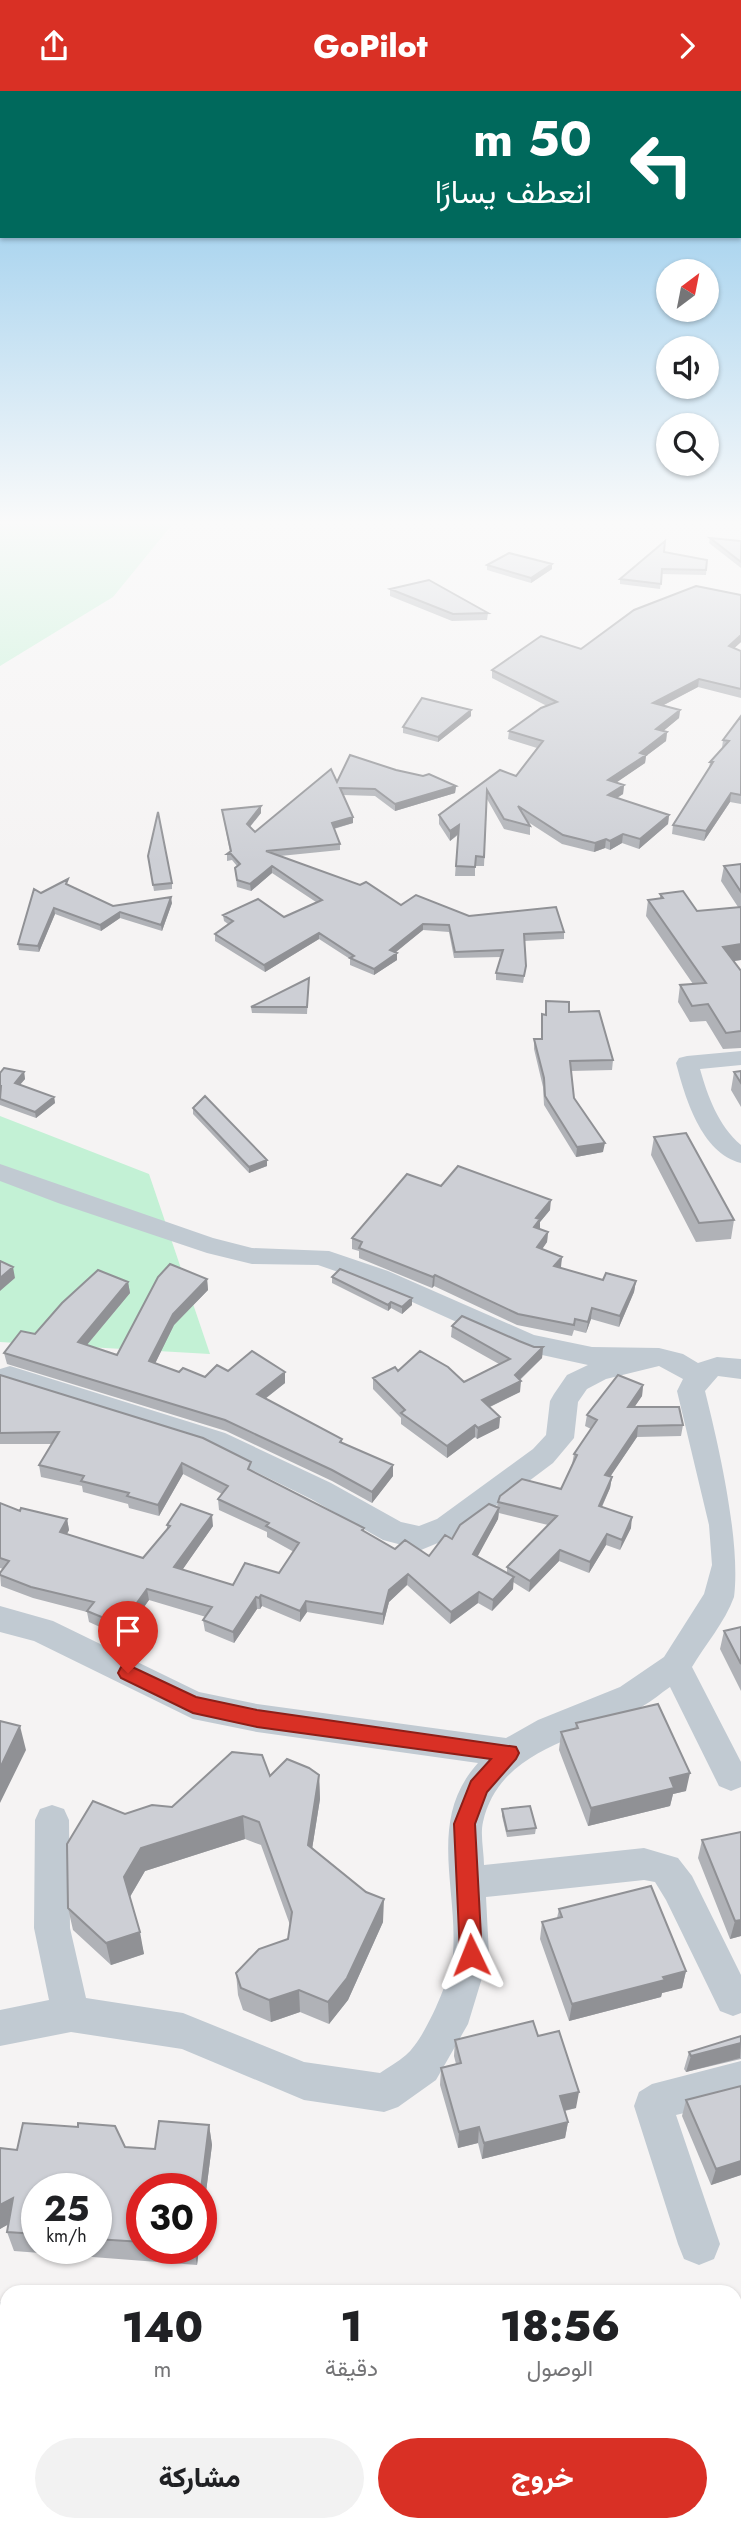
<!DOCTYPE html>
<html lang="ar">
<meta charset="utf-8">
<style>
:root{--surface:#fff;--page:#f2f2f2;--text:#202124;--muted:#757577;--accent:#d93025}
body{margin:0;font-family:Jost,Vazirmatn,sans-serif;background:var(--page);color:var(--text);direction:rtl;height:100vh;display:flex;flex-direction:column;font-size:26px;white-space:nowrap}
*{box-sizing:border-box;margin:0}
p{font-size:23px;color:var(--muted)}
.icon{flex:none;width:38px;height:38px;fill:none;stroke:currentColor;stroke-width:2;stroke-linecap:round;stroke-linejoin:round}
.map{position:relative;flex:1;overflow:hidden;direction:ltr}
.sheet{position:absolute;left:0px;top:2194px;width:742px;height:247px;display:flex;flex-direction:column;background:var(--surface);border-radius:21px 21px 0 0;box-shadow:0 2px 5px #0004;direction:rtl}
.sheet>*{flex:none}
.top-card{position:absolute;left:0px;top:0px;width:742px;height:147px;box-shadow:0 2px 5px #0004;direction:rtl;background:#00695c;color:#fff;overflow:hidden}
.needle{width:46px;rotate:32deg}
.tools{position:absolute;left:656px;top:168px;display:grid;gap:14px}
.tools a{display:grid;place-items:center;width:63px;height:63px;border-radius:50%;background:var(--surface);box-shadow:0 2px 5px #0004;font-size:35px}
.speed{position:absolute;left:21px;top:2082px;display:flex;gap:14px;font-size:35px;font-weight:700;text-align:center}
.speed>*{display:grid;place-content:center;width:91px;height:91px;border-radius:50%;background:var(--surface);box-shadow:0 2px 5px #0004;line-height:1}
.speed small{font-size:18px;font-weight:400}
.speed .limit{border:10px solid #d22;background:#fff;color:#111}
.pin{position:absolute;display:grid;place-items:center;width:60px;height:60px;color:#fff;margin:-72px -30px;border-radius:50% 50% 50% 0;rotate:-45deg;box-shadow:0 0 7px #0007}
.pin .icon{rotate:45deg}
.me{position:absolute;width:77px;margin:-38px;rotate:358deg;stroke-linejoin:round;filter:drop-shadow(0 0 5px #0008)}
.turn{display:flex;align-items:center;gap:24px;height:147px;padding:0 35px;font-size:32px}
.turn .icon{width:91px;height:91px;stroke-width:2.5}
.turn b{display:block;font-size:49px;line-height:60px}
.eta{display:flex;justify-content:space-evenly;align-items:center;height:119px;text-align:center}
.eta b{font-size:42px;font-weight:800;line-height:49px}
.cta{display:flex;gap:14px;margin-top:auto;padding:14px 35px}
.cta a{flex:1;height:80px;border-radius:42px;background:var(--accent);color:#fff;font-size:28px;font-weight:800;line-height:80px;text-align:center}
.cta a+a{background:var(--page);color:var(--text)}
header{display:flex;justify-content:space-between;align-items:center;height:91px;padding:0 35px;background:var(--accent);color:#fff;font-size:32px;font-weight:800}
.map>svg:first-child{display:block}
.green{fill:#c3f1d5}
.lines{fill:none;stroke-linecap:round;stroke-linejoin:round}
.minor{fill:#c1cad2;fill-rule:evenodd}
.wall{fill:#b0b2b7;fill-rule:evenodd}
.shaded-wall{fill:#909195}
.building{fill:#cdcfd5;stroke:#909195;stroke-width:2}
.route{fill:#d93025;stroke:#8d1f18;stroke-width:2}
</style>
<header><svg class="icon" aria-label="forward" viewBox="0 0 24 24"><path d="M9 5l7 7-7 7"/></svg>GoPilot<svg class="icon" aria-label="share" viewBox="0 0 24 24"><path d="M12 15V3M7 8l5-5 5 5M5 13v7h14v-7"/></svg></header>
<div class="map">
<svg width="741" height="2441" viewBox="0 0 741 2441">
<rect width="100%" height="100%" fill="#f5f3f3"/>
<path class="green" d="M0 430H175L113 506 0 575Z
M0 1025 149 1083 210 1263 0 1251Z"/>
<g class="lines">
<path class="minor" d="M741 960V974L700 978C708 1006 718 1034 741 1054V1072C701 1062 685 1006 676 972L679 967 687 965Z
M0 1073 213 1147 252 1157 329 1160 388 1180 534 1244 592 1256 659 1257 683 1263 698 1272 717 1266 741 1268V1288L718 1285 705 1300C719 1356 741 1452 734 1506 725 1531 705 1554 692 1576L741 1671V1696L731 1700 719 1695 670 1596C661 1602 652 1610 643 1615 587 1648 500 1655 483 1731 480 1744 484 1761 484 1774L644 1757 678 1767 692 1785 741 1884V1922L733 1925 720 1920 666 1809 655 1791 644 1789 486 1806 489 1864 468 1933 436 1989 398 2016 384 2021 304 2009 182 1958 71 1941 0 1955V1919L49 1909 34 1837 35 1729 40 1718 52 1714 64 1718 69 1729 70 1837 86 1907 183 1922 304 1971 380 1982C388 1976 398 1971 406 1964 425 1948 451 1887 453 1863 458 1796 427 1728 478 1672L257 1641 193 1628 34 1550 0 1541V1515L53 1530 199 1601 257 1613 506 1647 538 1629 620 1596 664 1566 704 1503 712 1474 709 1434 677 1300 683 1288 659 1275 606 1288 587 1298 578 1311 574 1347 553 1372 457 1444 421 1459 383 1449 311 1408 205 1356 0 1292V1278L10 1275 225 1342 331 1392 401 1431 419 1435 437 1428 533 1358 546 1344 550 1310 554 1303 567 1284 588 1274 519 1259 370 1192 318 1174 252 1173 207 1162 58 1112 0 1090Z
M741 1970V2008L676 2024 720 2153 714 2168 699 2174 684 2168 678 2153 634 2015 639 2001 652 1993Z
M0 2211H7V2253H0Z
M735 2296 741 2299V2343L735 2340Z"/>
</g>
<path class="wall" d="M710 447 741 450V477L709 452Z
M664 461 707 469 706 484 662 483 660 498 620 493V488Z
M552 473V478L531 492 487 479V474Z
M390 498 488 522 487 529 452 530 390 505Z
M741 504V551L734 557 741 560V607L698 596 664 614 680 619 679 627 663 640 667 641 666 650 646 665 645 672 616 691 624 694 623 703 617 707 669 724 668 733 639 758 622 752 610 759 605 757 594 761 562 753 528 731 530 735V744L504 738 487 708 484 775H475V785H455L458 744 450 750 439 733V724L516 685 537 657 508 648 509 640 547 615 492 587V579L581 558Z
M471 625 438 651 403 642V636Z
M741 625V713L730 711 704 750 672 743 673 734 709 678 710 671 722 657 723 649Z
M396 679 456 695 455 702 395 720 375 705 343 704 353 726V732L334 738 340 753V759L280 765 401 814 564 841V848L524 850 526 875 523 892 496 889V882L501 866 454 867 449 841 423 839 395 861 397 862V869L374 884 350 874V868L319 848 265 881 215 850V843L228 833 224 830 223 824 284 826 316 811 272 782 251 800 237 796 235 777 237 775 232 769 227 770V763L230 761 222 719 261 715V722L250 736 255 741 337 691Z
M148 765 172 792V798L154 800Z
M741 773V869L733 870 741 880V957L723 958 706 930 690 931 678 911 680 894 693 893 646 825 648 809 660 807V803L697 820 738 816 721 790 724 775Z
M69 794 113 815 172 812 162 840 120 827 101 840 55 823 39 861 19 859 18 853 41 802Z
M309 887 307 923 252 922 251 916Z
M546 910 569 921 613 969 612 979 571 980 574 1007 603 1061 576 1066 544 1014 543 996 534 958V948H541L542 923 546 924Z
M741 980V1016L731 999 734 981Z
M24 981 25 988 20 994 54 1006 55 1012 36 1027 0 1014V982Z
M193 1017 267 1075 249 1082 193 1023Z
M654 1046 734 1129 731 1148 696 1151 651 1064Z
M441 1095 550 1119 540 1131V1138L548 1141 547 1151 542 1158 562 1166 560 1177 603 1189 636 1190 634 1201 619 1236 591 1228 586 1242 574 1239 572 1245 517 1234 434 1195 432 1197 359 1167V1160L352 1158V1147Z
M332 1186 412 1207V1214L402 1223 391 1217 388 1220 332 1192Z
M207 1188 208 1199 174 1234 155 1272 179 1281 205 1286 228 1280 285 1281V1292L265 1308 342 1348V1352L393 1374V1385L372 1412 332 1390 226 1340 7 1273 4 1262 35 1243 128 1191 130 1202 87 1254 117 1264Z
M452 1235 519 1250 534 1256H543L542 1267 520 1289V1301L490 1316 500 1326 499 1337 477 1348 475 1346 447 1367 401 1333V1327L373 1298V1287L398 1280 464 1291 499 1273 451 1246Z
M0 1284 252 1380 364 1437V1440L395 1458 429 1465 497 1416 498 1411 561 1398 572 1373 574 1363 591 1338 585 1335 587 1324 643 1294 642 1305 634 1316 683 1334 681 1345 637 1346 610 1385 612 1386 610 1397 602 1416 631 1437 620 1459 606 1454 589 1482 559 1470 529 1501 513 1491V1498L492 1520 478 1512 450 1533 407 1494 389 1511 383 1534 307 1521 300 1531 262 1515 260 1518H257L234 1552 205 1540 203 1529 206 1526 149 1509 122 1546 89 1531 87 1521 33 1507 1 1495 0 1482 3 1478 0 1477V1412L20 1420 67 1428 69 1439 67 1443 143 1467 167 1438V1434L213 1435 182 1479 233 1494 279 1482 294 1461 267 1446V1441L219 1419 218 1408 222 1403 183 1383 159 1425 129 1417 128 1413 83 1401 82 1395 41 1386 39 1374 52 1353H0ZM499 1422 548 1434 507 1476V1482L477 1465 498 1428Z
M741 1536V1600L720 1558 724 1540Z
M576 1632 686 1700 673 1703 670 1715 588 1735 559 1659 561 1641 575 1638Z
M319 1684 320 1708 312 1758 383 1831 348 1909 329 1933 300 1921 271 1931 243 1919 238 1904 236 1882 288 1848 290 1834 261 1754 245 1748 145 1780 130 1806 144 1863 111 1874 73 1839 68 1817 125 1723 172 1716 270 1685Z
M502 1718 536 1737 535 1743 507 1746 502 1725Z
M741 1741V1845L730 1848 698 1767 702 1749Z
M559 1818 686 1880 682 1897 662 1902 661 1906 569 1930 540 1848 542 1831 557 1827Z
M538 1945 576 2017 565 2020 568 2031 565 2047 482 2068 478 2052 458 2057 440 1994 441 1977 456 1973 454 1965 455 1949Z
M741 1945V1968L686 1981 684 1978 689 1961Z
M741 1995V2084L711 2094 682 2025 686 2009Z
M209 2034 212 2054 201 2140V2098H142V2158H199L197 2174 14 2160 7 2141 8 2133 0 2138V2057L17 2059 125 2056 155 2058ZM37 2098H96V2158H37Z"/>
<path class="shaded-wall" d="M552 473V478L531 492V487Z
M741 544V551L728 563 729 555Z
M699 588 698 596 652 620 653 612Z
M471 619V625L438 651V646Z
M680 619 679 627 655 647 656 638Z
M667 641 666 650 646 665 645 672 607 698 608 689 640 662Z
M624 694 623 703 607 713 608 704Z
M456 695 455 702 395 720V713Z
M731 702 730 711 704 750 706 740Z
M261 715V722L247 739V733Z
M669 724 668 733 639 758 640 748Z
M353 726V732L332 738V732Z
M459 734 458 743 450 750V740Z
M623 743 622 752 610 759V750Z
M606 748 605 757 594 761 595 752Z
M272 775V782L251 800 250 793Z
M171 806 172 812 162 840 161 834Z
M54 817 55 823 39 861 38 855Z
M120 821V827L101 840 100 834Z
M423 833V839L390 866V859Z
M319 842V848L265 881 264 874Z
M741 853V869L720 872 723 856Z
M397 862V869L374 884V878Z
M24 981 25 988 16 998 15 992Z
M54 1006 55 1012 36 1027 35 1021Z
M605 1052 603 1061 576 1066 577 1056Z
M267 1069V1075L249 1082V1076Z
M551 1109 550 1119 540 1131V1139L533 1147 536 1127Z
M548 1141 547 1151 536 1167 537 1156Z
M562 1166 561 1176 553 1186 554 1175Z
M13 1176 15 1187 0 1200V1187Z
M435 1184 434 1195 432 1197 433 1186Z
M207 1188 208 1199 174 1234 151 1281 149 1270 173 1223Z
M636 1190 634 1201 619 1236 620 1225Z
M128 1191 130 1202 80 1262 78 1251Z
M412 1207V1214L402 1223V1216Z
M391 1211V1217L388 1220V1214Z
M592 1217 591 1228 586 1242 588 1231Z
M543 1256 542 1267 517 1291 521 1290 520 1301 481 1320 482 1309 515 1284Z
M285 1281V1292L257 1314V1303Z
M643 1294 642 1305 627 1327 628 1316Z
M500 1326 499 1337 477 1348 478 1337Z
M475 1334V1346L447 1367V1355Z
M638 1335 637 1346 604 1395 605 1384Z
M182 1372 183 1383 159 1425 158 1414Z
M393 1374V1385L372 1412V1401Z
M612 1386 610 1397 597 1426 599 1415Z
M499 1417 498 1428 473 1474V1463Z
M212 1424 213 1435 176 1488 174 1476Z
M632 1426 631 1437 620 1459 622 1449Z
M67 1428 69 1439 62 1452 60 1441Z
M607 1443 606 1454 589 1482 590 1471Z
M560 1459 559 1470 529 1501 530 1490Z
M408 1483 407 1494 389 1511 383 1534V1523L389 1499Z
M514 1486 513 1498 492 1520 493 1509Z
M147 1498 149 1509 122 1546 121 1534Z
M479 1501 478 1512 450 1533 451 1521Z
M261 1504 262 1515 260 1518 259 1507Z
M256 1506 257 1518 234 1552 233 1541Z
M306 1510 307 1521 300 1531V1520Z
M20 1635 26 1659 0 1712V1677Z
M690 1682 686 1700 673 1703 670 1715 588 1735 591 1717 670 1687Z
M319 1684 320 1708 309 1777 308 1754Z
M243 1725 245 1748 145 1780 128 1809 124 1786 141 1757Z
M384 1808 383 1831 348 1909 329 1933 328 1911Z
M741 1829V1845L730 1848 735 1830Z
M140 1841 144 1863 111 1874 106 1852Z
M686 1880 682 1897 662 1902 661 1906 569 1930 572 1913Z
M299 1899 300 1921 271 1931 269 1909Z
M741 1952 740 1967 686 1981 691 1965Z
M579 2001 576 2017 557 2021 560 2005Z
M568 2031 565 2047 482 2068 484 2052Z
M209 2034 212 2054 201 2140V2098Z
M479 2036 478 2052 458 2057 459 2041Z
M741 2070V2084L711 2094 716 2078Z
M13 2107 20 2127 0 2138V2114Z
M194 2158H199L197 2174Z"/>
<path class="building" d="M710 447 741 450V471Z
M665 450 664 461 707 469 706 479 662 478 661 493 620 488Z
M509 462 552 473 531 487 487 474Z
M429 489 488 522 453 523 390 498Z
M696 495 741 504V544L729 555 741 560V598L699 588 653 612 680 619 656 638 667 641 640 662 646 664 608 689 624 694 608 704 669 724 640 748 623 743 610 750 606 748 595 752 563 744 518 715 530 735 504 728 487 699 484 766 476 765 475 776 456 775 459 734 450 740 439 724 500 679 516 685 543 650 509 640 541 617 557 611 492 579 541 545 581 558 634 519Z
M422 607 471 619 438 646 403 636Z
M741 625V704L731 702 706 740 673 734 713 671H710L729 650 723 649Z
M350 664 396 679 423 685 429 683 456 695 395 713 375 698 340 697 353 726 332 732 340 753 266 760 360 794 366 791 401 814 416 804 469 825 556 816 564 841 524 843 526 875 524 885 496 882 503 859 455 861 449 834 423 833 390 859 397 862 374 878 350 867 354 865 319 842 264 874 215 843 233 830 223 824 258 808 284 826 322 809 272 775 250 793 237 789 235 777 240 773 231 763H227L231 760 222 719 261 715 247 733 255 741 331 678 337 691Z
M158 721 172 792 153 794 148 765Z
M741 773V801L724 775Z
M68 788 66 793 113 815 171 806 161 834 120 821 100 834 54 817 38 855 18 853 34 798 41 802Z
M683 800 697 820 741 816V853L723 856 741 880V940L726 942 708 913 692 915 680 894 706 892 648 809 663 807 660 803Z
M309 887 307 916H251Z
M546 910 569 911V921L599 920 613 969 570 970 574 1007 605 1052 577 1056 545 1005 544 987 534 948H542V923L546 924Z
M4 977 24 981 15 992 54 1006 35 1021 0 1008 1 995H0V982Z
M741 980V992L734 981Z
M205 1005 267 1069 249 1076 193 1017Z
M686 1042 734 1129 699 1132 654 1046Z
M458 1075 551 1109 536 1127 540 1128 534 1136 548 1141 537 1156 562 1166 554 1175 603 1189 606 1182 636 1190 620 1225 592 1217 588 1231 575 1228 574 1234 518 1223 435 1184 433 1186 359 1157 362 1151 352 1147 407 1083 441 1095Z
M0 1170 13 1176 0 1187Z
M170 1173 207 1188 173 1223 149 1270 179 1281 183 1277 205 1286 217 1274 228 1280 252 1260 285 1281 257 1303 342 1348 340 1351 393 1374 372 1401 332 1379 225 1329 4 1262 21 1240 35 1243 62 1212 98 1179 128 1191 78 1251 117 1264 158 1186Z
M340 1178 412 1207 402 1216 391 1211 388 1214 332 1186Z
M462 1225 519 1250 534 1256H543L515 1284 521 1290 482 1309 500 1326 478 1337 475 1334 447 1355 401 1322 405 1319 373 1287 395 1276 398 1280 420 1260 448 1276 464 1291 510 1268 452 1235Z
M0 1284 203 1347 251 1371 248 1378 364 1437 362 1439 395 1458 405 1449 429 1465 445 1444 452 1448 460 1434 489 1413 499 1417 473 1463 514 1486 493 1509 479 1501 451 1521 408 1483 389 1499 383 1523 306 1510 300 1520 261 1504 259 1507 256 1506 233 1541 203 1529 212 1516 147 1498 121 1534 87 1520 94 1511 31 1496 0 1484V1482L9 1470 0 1467V1412L20 1420 21 1417 67 1428 60 1441 143 1467 170 1435 167 1434 181 1413 212 1424 174 1476 233 1494 245 1472 279 1482 299 1452 266 1435 269 1432 218 1408 228 1395 182 1372 158 1414 127 1405 129 1402 81 1390 84 1385 39 1374 59 1341 0 1342Z
M618 1284 643 1294 628 1316H679L683 1334 638 1335 605 1384 612 1386 599 1415 632 1426 622 1449 607 1443 590 1471 560 1459 530 1490 507 1476 557 1425 498 1411 500 1405 522 1388 561 1398 577 1364 574 1363 597 1329 587 1324Z
M741 1536V1573L724 1540Z
M658 1613 690 1682 670 1687 674 1697 591 1717 561 1641 578 1637 576 1632Z
M0 1630 20 1635 0 1677Z
M232 1661 262 1664 270 1685 287 1668 309 1677 319 1684 308 1754 366 1801 384 1808 347 1887 328 1911 299 1899 269 1909 241 1897 236 1882 259 1858 288 1848 292 1821 259 1731 243 1725 141 1757 124 1786 140 1841 106 1852 68 1817 67 1753 93 1710 125 1723 152 1714 172 1716Z
M530 1715 536 1737 507 1740 502 1718Z
M741 1741V1829L735 1830 702 1749Z
M651 1795 686 1880 663 1886 665 1889 572 1913 542 1831 562 1826 559 1818Z
M533 1930 538 1945 559 1940 579 2001 560 2005 568 2031 484 2052 479 2036 459 2041 441 1977 461 1972 455 1949Z
M741 1945V1952L691 1965 689 1961Z
M741 1995V2070L716 2078 686 2009Z
M159 2030 209 2034 201 2098H142V2151L96 2148V2098H37V2143L7 2141 13 2107 0 2114V2057L17 2059 23 2032 78 2036V2032L115 2035 125 2056 155 2058Z
M415 2434H598V2441H415Z"/>
<linearGradient id="sky" x2="0" y2="1"><stop stop-color="#85c3ea"/><stop offset="0.56" stop-color="#fafafa"/><stop offset="1" stop-color="#fafafa" stop-opacity="0"/></linearGradient>
<rect width="741" height="771" fill="url(#sky)"/>
<path class="route" d="M128 1574 196 1606 257 1619 516 1656 519 1662 516 1668 487 1701 475 1733 482 1864 479 1871 471 1874 463 1871 460 1864 454 1733 471 1690 491 1668 257 1636 193 1622 121 1587 118 1582 121 1576Z"/>
</svg>
<div class="tools">
<a><svg class="needle" viewBox="-14 -14 28 28"><path d="M0-13l5 13h-10z" fill="#e53935"/><path d="M0 13l5-13h-10z" fill="#757577"/></svg></a>
<a><svg class="icon" aria-label="sound" viewBox="0 0 24 24"><path d="M4 9h4l5-4v14l-5-4H4zM17 9q2 3 0 6"/></svg></a>
<a><svg class="icon" aria-label="search" viewBox="0 0 24 24"><circle cx="10" cy="10" r="6"/><path d="M15 15l6 6"/></svg></a>
</div>
<div class="speed"><div>25<small>km/h</small></div><div class="limit">30</div></div>
<div class="pin" style="left:128px;top:1582px;background:#d93025"><svg class="icon" aria-label="arrive" viewBox="0 0 24 24"><path d="M6 21V4h12l-3 4 3 4H6"/></svg></div>
<svg class="me" style="left:471px;top:1864px" viewBox="-20 -20 40 40"><path d="M0-17L14 15 0 8-14 15z" fill="#d93025" stroke="#fff" stroke-width="4"/></svg>
<div class="top-card">
<div class="turn"><svg class="icon" aria-label="left" viewBox="0 0 24 24"><path d="M17 20v-9H6M10 6l-5 5 5 5"/></svg><div><b>50 m</b>انعطف يسارًا</div></div>
</div>
<section class="sheet">
<div class="eta">
<div><b>18:56</b><p>الوصول</p></div>
<div><b>1</b><p>دقيقة</p></div>
<div><b>140</b><p>m</p></div>
</div>
<div class="cta"><a>خروج</a><a>مشاركة</a></div>
</section>
</div>
